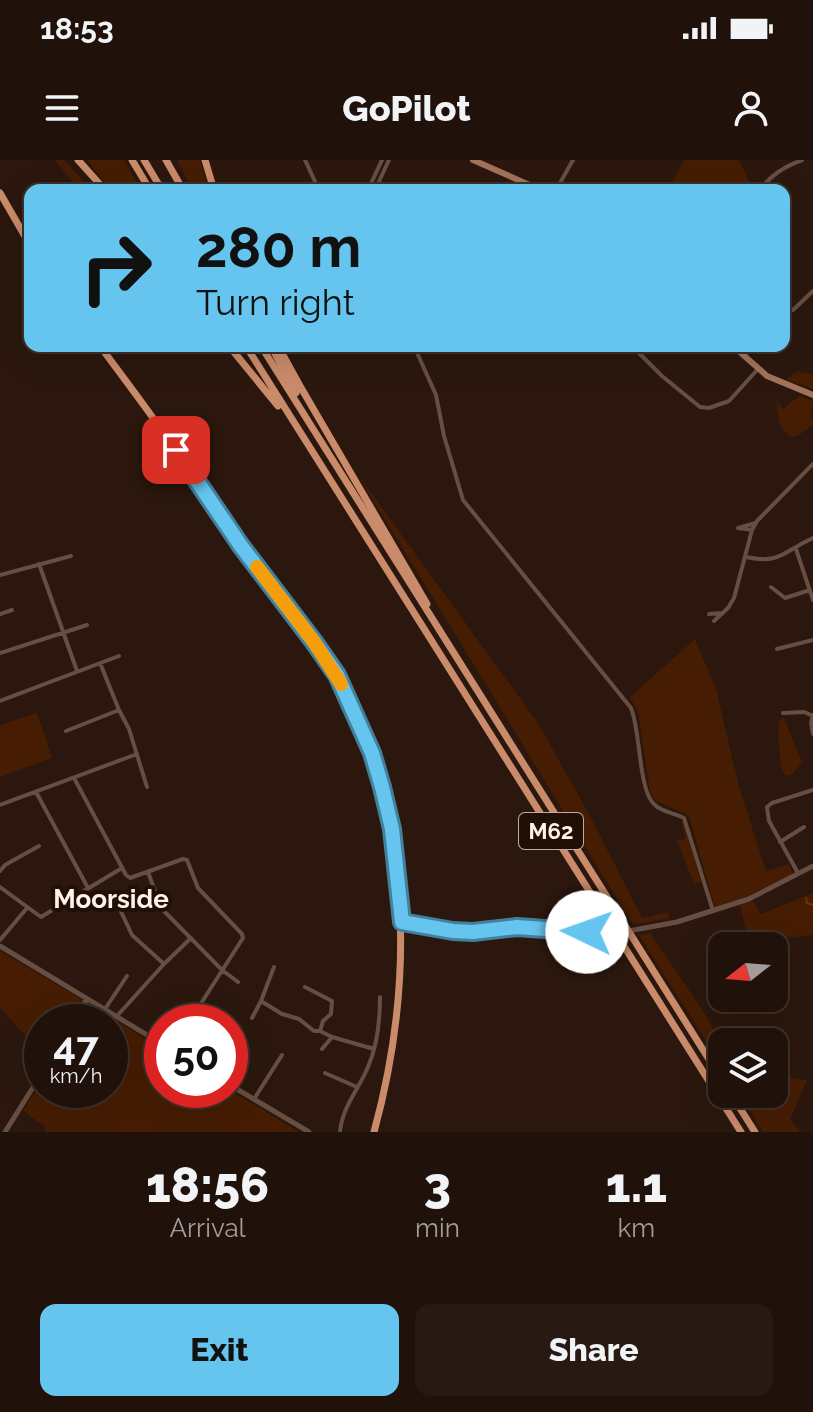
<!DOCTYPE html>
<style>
:root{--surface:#20110a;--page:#281a13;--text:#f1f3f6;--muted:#a29d9c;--line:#3d312b;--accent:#65c5ee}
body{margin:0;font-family:Raleway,sans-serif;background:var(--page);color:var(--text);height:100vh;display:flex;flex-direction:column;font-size:30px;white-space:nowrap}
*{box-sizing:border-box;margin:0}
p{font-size:26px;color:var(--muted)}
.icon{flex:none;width:44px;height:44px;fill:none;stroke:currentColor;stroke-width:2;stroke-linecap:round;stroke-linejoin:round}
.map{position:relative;height:972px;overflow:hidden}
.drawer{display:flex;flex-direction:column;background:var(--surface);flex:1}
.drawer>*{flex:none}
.top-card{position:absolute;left:24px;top:24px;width:766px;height:168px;border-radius:16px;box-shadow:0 8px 32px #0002,0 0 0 2px var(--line);background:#65c5ee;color:#111;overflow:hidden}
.needle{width:52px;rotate:253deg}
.fabs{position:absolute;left:708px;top:772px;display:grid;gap:16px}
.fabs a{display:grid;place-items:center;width:80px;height:80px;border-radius:16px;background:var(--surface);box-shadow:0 8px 32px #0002,0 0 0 2px var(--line);font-size:40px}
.speed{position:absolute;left:24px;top:844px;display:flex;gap:16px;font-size:40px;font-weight:700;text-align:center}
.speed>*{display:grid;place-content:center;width:104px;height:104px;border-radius:50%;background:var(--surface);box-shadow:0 8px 32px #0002,0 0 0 2px var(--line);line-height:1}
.speed small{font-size:20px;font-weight:400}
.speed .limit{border:12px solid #d22;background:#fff;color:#111}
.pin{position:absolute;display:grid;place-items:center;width:68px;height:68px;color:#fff;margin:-34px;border-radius:16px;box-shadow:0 4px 12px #0006}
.me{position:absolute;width:88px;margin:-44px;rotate:273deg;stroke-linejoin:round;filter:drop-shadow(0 0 6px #0008)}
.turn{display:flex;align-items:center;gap:28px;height:168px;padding:0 40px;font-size:36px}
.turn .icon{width:104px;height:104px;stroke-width:2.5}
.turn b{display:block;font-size:56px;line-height:68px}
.eta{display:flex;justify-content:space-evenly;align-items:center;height:136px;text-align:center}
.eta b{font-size:48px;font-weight:800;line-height:56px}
.action{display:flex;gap:16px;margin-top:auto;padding:16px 40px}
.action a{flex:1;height:92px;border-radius:16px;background:var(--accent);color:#111;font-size:32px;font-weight:800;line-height:92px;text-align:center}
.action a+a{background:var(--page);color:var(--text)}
.status{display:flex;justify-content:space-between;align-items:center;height:56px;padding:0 40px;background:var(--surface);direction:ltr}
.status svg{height:22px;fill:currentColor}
header{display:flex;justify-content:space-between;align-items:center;height:104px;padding:0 40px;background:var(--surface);font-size:36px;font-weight:800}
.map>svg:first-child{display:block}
.green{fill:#461d03}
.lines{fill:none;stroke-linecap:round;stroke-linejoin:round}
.stream{stroke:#703105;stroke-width:2}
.street{stroke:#664e42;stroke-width:4}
.secondary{stroke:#664e42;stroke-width:5}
.primary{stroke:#a2735a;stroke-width:6}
.highway{stroke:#ca8b6a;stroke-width:7}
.route-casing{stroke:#42809b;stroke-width:20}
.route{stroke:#65c5ee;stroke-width:14}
.slow{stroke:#f59e0b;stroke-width:14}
.labels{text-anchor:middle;stroke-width:8;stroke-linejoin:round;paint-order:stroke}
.shield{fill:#210e05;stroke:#bcaea7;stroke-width:2}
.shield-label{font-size:22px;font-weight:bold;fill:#fef2ec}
.neighbourhood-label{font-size:26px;font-weight:bold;fill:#fef2ec;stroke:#210e05}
</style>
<div class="status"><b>18:53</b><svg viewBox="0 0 49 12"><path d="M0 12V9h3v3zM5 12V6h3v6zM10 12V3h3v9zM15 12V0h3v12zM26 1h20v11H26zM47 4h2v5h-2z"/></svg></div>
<header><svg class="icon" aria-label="menu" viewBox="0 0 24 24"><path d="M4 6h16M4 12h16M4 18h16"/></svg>GoPilot<svg class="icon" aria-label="person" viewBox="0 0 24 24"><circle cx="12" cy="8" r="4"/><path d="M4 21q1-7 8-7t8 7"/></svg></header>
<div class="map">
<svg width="813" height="972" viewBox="0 0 813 972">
<rect width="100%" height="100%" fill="#2b170d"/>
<path class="green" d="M55 0H64L91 30H79Z
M87 0H124L141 30H111Z
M177 0H200L209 30H193Z
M684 0H739L753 30H684L679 27 671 25Z
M798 211 813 215V229L786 219Z
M799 236 813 241 811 258 813 259V265L799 275 790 277 780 265 776 240 783 249Z
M356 312 538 563 590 656 642 758 668 752 670 758 633 765Z
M695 479 716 529 739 627 766 711 789 704 793 713 749 737 715 748 689 656 655 640 650 631 638 552 630 537Z
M37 553 52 598 0 617V565Z
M784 558 802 603 792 614 786 616 781 609 778 570 779 561Z
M681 661 684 662 701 722 694 724 677 680 686 679Z
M813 733V775L749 782 740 745 753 741 761 754Z
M650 773 706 855 722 886V906L639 775Z
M0 791 103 852 162 890V930H230L299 972H45L44 966 23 951 42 920V930H110V862H42V894L0 848Z
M774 916 807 920 790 960 801 972H763L739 934H774Z"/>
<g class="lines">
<path class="stream" d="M806 738 807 743 813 745"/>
<path class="street" d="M305 0 319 30
M368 30 382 0
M375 30 389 0
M556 30 573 0
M759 30C772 15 783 7 802 0
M784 149 793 150 813 131
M414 186 436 235 444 276 463 340 631 548C641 572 638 631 655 645 662 652 675 653 684 658L713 751
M632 186 662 216 700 247 709 248 729 241 758 209
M752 370 738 368 756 363
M796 389 813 440
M746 397C781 405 785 390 813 378
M39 404 77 511
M0 415 71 396
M771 427 785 438 810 430
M0 454 12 450
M709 454 722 453
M714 461 728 448 734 438 752 370 757 361 813 304
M777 489 813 480
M0 493 87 465
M100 503 119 550 129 569 147 627
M0 541 119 496
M783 553 804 552 813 556
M813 555 811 563 813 574
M66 571 119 550
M74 618 126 715 130 718 183 699 187 700 198 728 242 774 243 778 198 848 192 850H184L180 855
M36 632 88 728
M0 645 137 594
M780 682 804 667
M0 711 5 705 39 686
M148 712 161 748 222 810 238 822
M798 713 769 661 767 647 772 643 813 630
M0 727 41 757 122 708
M116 741 132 775 164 804
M0 780 27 748
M274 807 261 841 282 854 299 859 314 871H320L332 877 374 889
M305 827 332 841 331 854 323 861 320 871
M105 849 127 816
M116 857 164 804 191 778
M252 858 261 841
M216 862 218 858
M322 889 332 877
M325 913 357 927
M254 939 282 895
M340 972C342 947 359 929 368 907 378 884 380 861 380 837"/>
<path class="secondary" d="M402 762 439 770 467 772 517 767 574 772H623L677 762 749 739 813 706
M0 786 162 884
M73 862 87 839
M230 925 309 972
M5 972 42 913"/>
<path class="primary" d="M473 0 541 30
M733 186 767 216 813 235"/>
<path class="highway" d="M78 0 105 30
M132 0 150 30
M144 0 162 30
M166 0 183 30
M205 0 214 30
M0 33 30 85
M100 186C125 220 151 254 175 289 198 320 218 353 240 385 271 428 312 471 337 517 413 656 415 822 374 972
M229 186 278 246
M246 186 741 972
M261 186 722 920
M271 186 296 233
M278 186 300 226 427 444
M731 934 755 972"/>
</g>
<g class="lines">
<defs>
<path id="route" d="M176 290 241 386 314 482 337 515 372 593 382 627 392 669 402 762 453 771 473 772 517 767 587 772"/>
</defs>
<use href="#route" class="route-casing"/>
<use href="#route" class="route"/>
<path class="slow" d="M257 407 314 482 341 524"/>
</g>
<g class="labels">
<rect class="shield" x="519" y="653" width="64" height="36" rx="6"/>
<g class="shield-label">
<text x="551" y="679">M62</text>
</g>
<g class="neighbourhood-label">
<text x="111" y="748">Moorside</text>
</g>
</g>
</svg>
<div class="fabs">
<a><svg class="needle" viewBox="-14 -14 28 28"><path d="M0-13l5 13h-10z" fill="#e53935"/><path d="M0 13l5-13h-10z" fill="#a29d9c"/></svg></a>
<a><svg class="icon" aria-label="layers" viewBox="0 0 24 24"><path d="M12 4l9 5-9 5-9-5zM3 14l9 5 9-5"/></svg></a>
</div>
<div class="speed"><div>47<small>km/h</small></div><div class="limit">50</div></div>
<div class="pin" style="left:176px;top:290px;background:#d93025"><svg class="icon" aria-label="arrive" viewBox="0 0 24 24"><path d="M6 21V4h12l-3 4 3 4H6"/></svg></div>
<svg class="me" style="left:587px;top:772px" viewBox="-20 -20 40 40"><circle r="19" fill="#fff"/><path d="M0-13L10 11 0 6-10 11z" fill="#65c5ee"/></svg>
<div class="top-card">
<div class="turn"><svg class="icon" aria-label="right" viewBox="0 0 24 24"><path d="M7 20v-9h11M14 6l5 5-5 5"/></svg><div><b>280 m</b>Turn right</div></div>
</div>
</div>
<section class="drawer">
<div class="eta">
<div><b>18:56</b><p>Arrival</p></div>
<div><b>3</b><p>min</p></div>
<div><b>1.1</b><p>km</p></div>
</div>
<div class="action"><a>Exit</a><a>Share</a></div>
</section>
